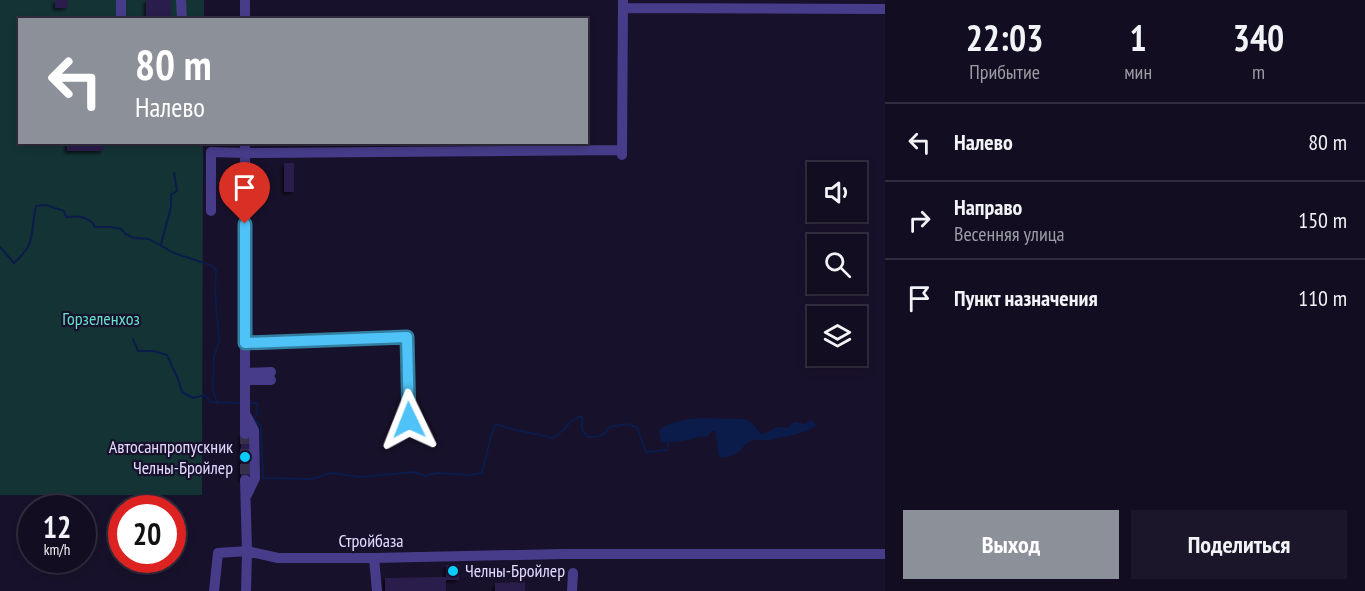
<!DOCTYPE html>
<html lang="ru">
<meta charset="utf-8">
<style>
:root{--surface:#120d20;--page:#1b1629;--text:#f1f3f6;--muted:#9c9ca5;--line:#312d3e;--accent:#8c9099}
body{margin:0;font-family:"PT Sans Narrow",sans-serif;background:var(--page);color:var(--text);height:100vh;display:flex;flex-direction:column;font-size:22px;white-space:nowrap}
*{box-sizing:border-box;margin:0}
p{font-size:20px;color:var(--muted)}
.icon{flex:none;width:33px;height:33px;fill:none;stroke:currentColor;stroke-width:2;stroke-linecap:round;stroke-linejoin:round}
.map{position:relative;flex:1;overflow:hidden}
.drawer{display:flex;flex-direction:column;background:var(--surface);width:480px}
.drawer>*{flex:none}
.hud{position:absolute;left:18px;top:18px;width:570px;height:126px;border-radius:0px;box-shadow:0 3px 9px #0003,0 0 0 2px var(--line);background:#8c9099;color:#fff;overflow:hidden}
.buttons{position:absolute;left:807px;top:162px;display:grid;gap:12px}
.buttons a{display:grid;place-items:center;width:60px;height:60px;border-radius:0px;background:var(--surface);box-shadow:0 3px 9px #0003,0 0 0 2px var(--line);font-size:30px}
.speed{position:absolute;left:18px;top:495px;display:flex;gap:12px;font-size:30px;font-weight:700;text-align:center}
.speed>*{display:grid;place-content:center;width:78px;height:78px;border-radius:50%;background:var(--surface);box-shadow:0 3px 9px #0003,0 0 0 2px var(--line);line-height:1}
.speed small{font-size:15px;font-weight:400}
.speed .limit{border:9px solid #d22;background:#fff;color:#111}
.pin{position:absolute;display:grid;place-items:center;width:51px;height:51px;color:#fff;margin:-62px -26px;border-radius:50% 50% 50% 0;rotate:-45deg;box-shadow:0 0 6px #0007}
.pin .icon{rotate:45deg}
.me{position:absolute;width:66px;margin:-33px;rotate:358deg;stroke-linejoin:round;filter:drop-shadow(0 0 4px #0008)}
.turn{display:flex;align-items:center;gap:21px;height:126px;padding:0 18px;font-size:27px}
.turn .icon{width:78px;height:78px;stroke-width:2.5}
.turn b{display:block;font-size:42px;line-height:51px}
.eta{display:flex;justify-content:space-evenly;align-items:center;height:102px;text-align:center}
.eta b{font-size:36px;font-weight:800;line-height:42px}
.cta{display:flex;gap:12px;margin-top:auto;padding:12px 18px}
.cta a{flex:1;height:69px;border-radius:0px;background:var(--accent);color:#fff;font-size:24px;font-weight:800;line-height:69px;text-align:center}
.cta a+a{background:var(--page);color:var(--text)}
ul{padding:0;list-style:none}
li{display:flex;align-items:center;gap:18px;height:78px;padding:0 18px;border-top:2px solid var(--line)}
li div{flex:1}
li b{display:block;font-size:22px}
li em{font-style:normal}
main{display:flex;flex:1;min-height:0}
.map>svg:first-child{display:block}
.green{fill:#143335}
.water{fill:#0b1c4a}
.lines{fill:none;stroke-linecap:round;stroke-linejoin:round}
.stream{stroke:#0b1c4a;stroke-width:2}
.building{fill:#2b1d4c;filter:url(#shadow)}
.minor-tunnel{stroke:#362f4b;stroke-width:10;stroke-dasharray:10 5;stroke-linecap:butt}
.minor{stroke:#473c8a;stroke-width:10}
.route-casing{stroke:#337fa1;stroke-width:15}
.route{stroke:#4fc3f7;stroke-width:10}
.poi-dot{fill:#07cdff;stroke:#18112b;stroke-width:2}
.labels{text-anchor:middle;stroke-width:4.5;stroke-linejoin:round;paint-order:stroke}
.park-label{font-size:18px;fill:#65e1cf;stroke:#18112b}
.poi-label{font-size:18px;fill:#e3dbff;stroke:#18112b;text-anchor:end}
.street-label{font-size:18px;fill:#e3dbff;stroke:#18112b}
</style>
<main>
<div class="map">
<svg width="885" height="591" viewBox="0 0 885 591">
<defs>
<filter id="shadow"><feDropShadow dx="-2.5" dy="2.5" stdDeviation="1.5" flood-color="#0009"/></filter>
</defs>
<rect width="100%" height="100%" fill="#18112b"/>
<path class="green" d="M0 0H204V19L20 20V142L203 143 202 495H0Z"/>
<path class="water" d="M702 418 746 419 752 423 761 434C773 432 775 424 788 428L794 422 805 424 809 421 814 422 816 426C802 435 785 436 770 440 764 441 757 439 751 441 744 443 742 450 737 453 733 456 723 458 719 457L715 431H712L707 437C698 435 695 439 687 440 680 442 667 442 661 442L659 430C671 421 687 419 702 418Z"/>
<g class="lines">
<path class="stream" d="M161 244 171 207V195L177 191 174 173
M0 247 14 263C37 243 30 233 36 206L46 205 64 211 66 217C77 216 90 216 95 227H111L121 229 125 234 134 238 149 239 174 253 210 265 216 269 215 292 219 341 214 357 213 390 217 403
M133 339 138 351H153L167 355 178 379 182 392 193 398 205 395 210 402 242 403
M247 403H257C258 409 258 415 253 419L261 426 263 478 312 479 331 473 360 477 415 472 426 476 437 473 469 475 482 473 491 436 496 424 507 428 554 438C564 431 571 418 582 416V430L588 437C599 437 604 437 609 427L627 424 637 427 646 452 667 450 669 441"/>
</g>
<path class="building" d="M55 0H68L67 8H55Z
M146 0H171V20H146Z
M67 142H104L103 151H67Z
M284 163H294V192H284Z
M241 434H250V480H241Z
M82 547H86V558H82Z
M446 565H459V580H446V591H385V578L446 577Z
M525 582V591H495V583Z"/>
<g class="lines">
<path class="minor-tunnel" d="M245 434V480"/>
<path class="minor" d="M121 0V20
M181 0 182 20
M623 8 885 9
M245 20V0
M245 142V434
M622 155 623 0
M211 211V152L245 153 622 150
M245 343 407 337 409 420
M245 373 271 372
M245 380H271
M246 415 254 430 255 478 247 495
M245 480 247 551 278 558H374L563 554H885
M374 558 377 591
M214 591 218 553 247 551 246 591
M572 591 573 573"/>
</g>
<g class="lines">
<defs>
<path id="route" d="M245 224V343L407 337 409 420"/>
</defs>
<use href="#route" class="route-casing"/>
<use href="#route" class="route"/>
</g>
<g class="poi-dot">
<circle cx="245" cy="457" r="6"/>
<circle cx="453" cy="571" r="6"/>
</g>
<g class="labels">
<g class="park-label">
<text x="101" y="325">Горзеленхоз</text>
</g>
<g class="poi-label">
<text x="233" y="453">Автосанпропускник<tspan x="233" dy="21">Челны-Бройлер</tspan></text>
<text x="465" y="577" text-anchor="start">Челны-Бройлер</text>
</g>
<g class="street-label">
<text x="371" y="547">Стройбаза</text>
</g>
</g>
</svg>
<div class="buttons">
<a><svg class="icon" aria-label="sound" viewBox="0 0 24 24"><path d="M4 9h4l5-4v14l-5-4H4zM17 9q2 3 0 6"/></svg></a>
<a><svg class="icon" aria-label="search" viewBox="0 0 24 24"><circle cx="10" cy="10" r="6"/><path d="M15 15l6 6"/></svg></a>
<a><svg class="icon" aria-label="layers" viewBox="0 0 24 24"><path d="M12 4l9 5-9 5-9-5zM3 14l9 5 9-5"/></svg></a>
</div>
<div class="speed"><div>12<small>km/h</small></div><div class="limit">20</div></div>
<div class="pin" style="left:245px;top:224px;background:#d93025"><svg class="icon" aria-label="arrive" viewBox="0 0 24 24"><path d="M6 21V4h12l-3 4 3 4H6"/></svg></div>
<svg class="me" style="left:409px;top:420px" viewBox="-20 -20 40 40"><path d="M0-17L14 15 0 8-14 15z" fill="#4fc3f7" stroke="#fff" stroke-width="4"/></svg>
<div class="hud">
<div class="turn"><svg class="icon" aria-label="left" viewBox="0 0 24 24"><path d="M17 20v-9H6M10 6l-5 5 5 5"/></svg><div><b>80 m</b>Налево</div></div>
</div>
</div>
<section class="drawer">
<div class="eta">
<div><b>22:03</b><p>Прибытие</p></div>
<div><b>1</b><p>мин</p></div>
<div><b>340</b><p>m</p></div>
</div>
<ul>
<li><svg class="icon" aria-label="left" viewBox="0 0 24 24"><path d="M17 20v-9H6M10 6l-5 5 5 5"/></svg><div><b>Налево</b></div><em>80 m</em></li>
<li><svg class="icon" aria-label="right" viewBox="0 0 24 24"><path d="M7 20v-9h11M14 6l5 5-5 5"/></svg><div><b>Направо</b><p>Весенняя улица</p></div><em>150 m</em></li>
<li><svg class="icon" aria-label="arrive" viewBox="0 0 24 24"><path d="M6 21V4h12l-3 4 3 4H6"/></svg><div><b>Пункт назначения</b></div><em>110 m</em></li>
</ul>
<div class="cta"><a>Выход</a><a>Поделиться</a></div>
</section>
</main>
